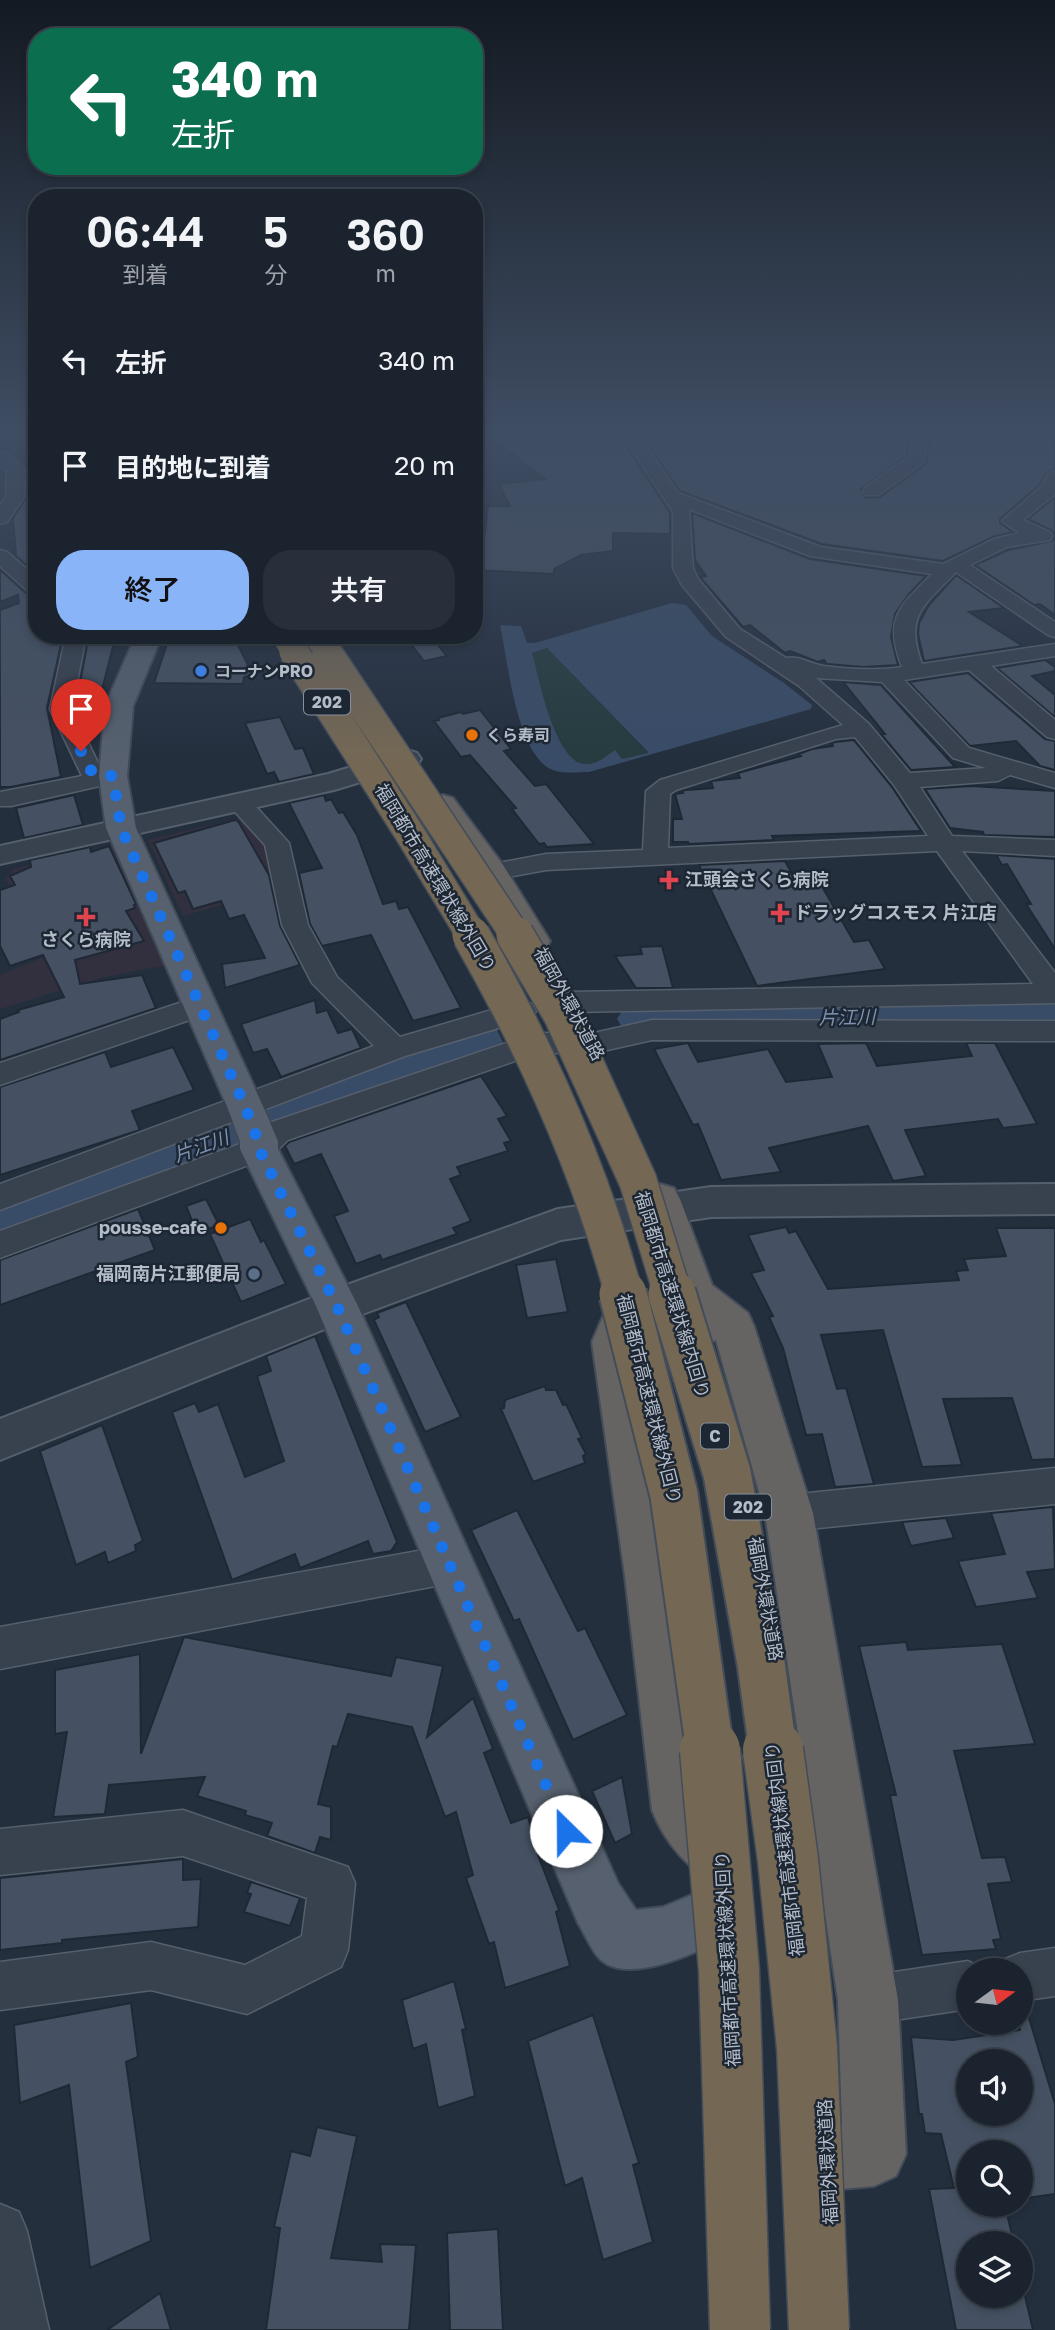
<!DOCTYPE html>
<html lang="ja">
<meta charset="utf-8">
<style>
:root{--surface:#1b232e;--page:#282f3a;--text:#f1f3f6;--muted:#a0a4aa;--line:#39404a;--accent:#8ab4f8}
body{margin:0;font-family:"Golos Text","Noto Sans JP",sans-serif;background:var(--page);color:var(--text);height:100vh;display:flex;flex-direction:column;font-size:26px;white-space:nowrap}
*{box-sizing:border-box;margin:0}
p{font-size:23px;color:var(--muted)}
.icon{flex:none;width:38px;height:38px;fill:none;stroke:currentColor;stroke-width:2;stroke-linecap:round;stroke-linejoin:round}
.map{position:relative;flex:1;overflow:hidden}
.sheet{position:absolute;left:28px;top:189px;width:455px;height:455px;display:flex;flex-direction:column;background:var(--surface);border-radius:28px;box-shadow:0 4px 10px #0003,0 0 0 2px var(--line)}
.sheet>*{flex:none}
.hud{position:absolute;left:28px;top:28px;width:455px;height:147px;border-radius:28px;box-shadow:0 4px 10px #0003,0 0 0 2px var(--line);background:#0b6e4f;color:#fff;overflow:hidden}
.needle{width:46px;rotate:75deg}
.buttons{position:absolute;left:956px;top:1958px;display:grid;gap:14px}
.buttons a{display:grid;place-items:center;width:77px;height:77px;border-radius:50%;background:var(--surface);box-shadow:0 4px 10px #0003,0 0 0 2px var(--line);font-size:35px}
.pin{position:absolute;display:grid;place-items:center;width:60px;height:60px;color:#fff;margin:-72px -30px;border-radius:50% 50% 50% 0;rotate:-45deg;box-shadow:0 0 7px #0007}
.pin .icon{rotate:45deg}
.me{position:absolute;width:77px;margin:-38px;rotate:337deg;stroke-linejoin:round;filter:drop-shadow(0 0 5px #0008)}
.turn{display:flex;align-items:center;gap:24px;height:147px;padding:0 28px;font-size:32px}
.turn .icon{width:91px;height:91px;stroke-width:2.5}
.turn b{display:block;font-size:49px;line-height:60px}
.eta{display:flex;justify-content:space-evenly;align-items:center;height:119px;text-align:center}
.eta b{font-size:42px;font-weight:600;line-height:49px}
.cta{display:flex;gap:14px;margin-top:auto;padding:14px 28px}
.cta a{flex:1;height:80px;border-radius:28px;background:var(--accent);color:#111;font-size:28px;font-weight:600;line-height:80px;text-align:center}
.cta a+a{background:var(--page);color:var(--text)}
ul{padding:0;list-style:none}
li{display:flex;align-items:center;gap:21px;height:105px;padding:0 28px}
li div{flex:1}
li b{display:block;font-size:26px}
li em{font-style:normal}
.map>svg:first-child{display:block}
.medical{fill:#32303f}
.green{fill:#263c3f}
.water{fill:#394c67;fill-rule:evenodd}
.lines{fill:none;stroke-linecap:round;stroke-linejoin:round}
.river{fill:#394c67;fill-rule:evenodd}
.building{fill:#455162;stroke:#1f2835;stroke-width:2;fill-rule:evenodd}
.minor-casing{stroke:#565f6c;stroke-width:3}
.tertiary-casing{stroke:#565f6c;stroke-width:4}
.primary-casing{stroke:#414a57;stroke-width:4}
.trunk-casing{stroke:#434c59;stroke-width:4}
.minor{fill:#38414e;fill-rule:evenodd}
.tertiary{fill:#38414e;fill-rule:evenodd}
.primary{fill:#56606e;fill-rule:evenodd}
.trunk{fill:#656462;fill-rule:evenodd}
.motorway-bridge-far4-casing{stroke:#434c59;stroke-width:24;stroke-linecap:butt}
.motorway-bridge-far3-casing{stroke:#434c59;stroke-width:32;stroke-linecap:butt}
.motorway-bridge-far2-casing{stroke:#434c59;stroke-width:40;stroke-linecap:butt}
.motorway-bridge-far1-casing{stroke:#434c59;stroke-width:51;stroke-linecap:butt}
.motorway-bridge-casing{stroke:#434c59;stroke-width:63;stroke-linecap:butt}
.motorway-bridge-far4{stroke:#746855;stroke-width:23}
.motorway-bridge-far3{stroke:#746855;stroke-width:29}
.motorway-bridge-far2{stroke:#746855;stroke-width:37}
.motorway-bridge-far1{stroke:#746855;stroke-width:47}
.motorway-bridge{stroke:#746855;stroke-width:60}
.route{stroke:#1a73e8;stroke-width:12;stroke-dasharray:0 21.6}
.shop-dot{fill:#3f7fe0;stroke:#1d2633;stroke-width:2.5}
.food-dot{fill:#e8710a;stroke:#1d2633;stroke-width:2.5}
.health-dot{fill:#e0444e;stroke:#1d2633;stroke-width:2.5}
.service-dot{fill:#5c6f8a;stroke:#1d2633;stroke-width:2.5}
.labels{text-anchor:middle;stroke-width:5;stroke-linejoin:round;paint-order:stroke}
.far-poi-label{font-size:16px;font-weight:bold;fill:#b4bcc9;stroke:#1d2633;text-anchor:start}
.shield{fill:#1d2633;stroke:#878f9c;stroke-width:2}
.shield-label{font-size:16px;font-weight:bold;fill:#b4bcc9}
.street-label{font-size:18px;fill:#b4bcc9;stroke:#1d2633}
.poi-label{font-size:18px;font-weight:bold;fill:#b4bcc9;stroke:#1d2633;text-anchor:start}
.water-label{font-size:19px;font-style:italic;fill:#7c92b1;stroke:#1d2633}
</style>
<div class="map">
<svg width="1055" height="2330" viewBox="0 0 1055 2330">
<rect width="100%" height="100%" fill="#242f3e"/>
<path class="medical" d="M246 816 272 844 279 889 183 916 148 840Z
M112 845 167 965 100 978 0 1009V975L49 955 6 879 13 869Z"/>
<path class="green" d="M547 648 648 753 622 759 615 750C605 757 597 765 585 764 555 761 539 677 531 653Z"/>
<path class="water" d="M672 603 686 605 712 636 784 683 812 705 811 709 589 772C576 772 558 775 547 767 515 744 508 661 500 625L521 626 527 643H535ZM547 648 648 752V753L622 759 615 750C606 756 597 765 585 764 555 762 539 678 532 653Z"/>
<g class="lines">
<path class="river" d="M1055 999V1031L640 1035 624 1030 617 1019 624 1008 640 1003Z
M480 1026 497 1030 503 1042 497 1054 0 1242V1199Z"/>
</g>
<path class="building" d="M482 431H617L670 513V534L613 533V551L581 555 554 569V574L474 570V547H483L488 506H510L499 484 545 479Z
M639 431H876V436L909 438 907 455 861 489 866 498 880 497 926 464 931 431H973L1055 441V470L1047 472 1039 485 1000 519V523L1013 532 993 537 943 561 822 544 680 491Z
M27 478 37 484V574L16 556 13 518 26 498Z
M1055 497V615L1040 604 1034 605 975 565 1008 550 1052 541 1054 535 1051 530 1028 519Z
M692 513 810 559 926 576 909 594 895 614 891 637 898 665 863 667 827 664 824 660 818 662 790 651 785 653 750 625 743 627 700 577 706 576 695 560Z
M0 570 28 595 37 597V635H63L47 708 61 777 11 787H0V610L19 603 18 595 0 602Z
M956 575 1004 608 969 612 1023 646 924 661 918 634 919 623 929 605Z
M89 635H116L97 709 75 710Z
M170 635H233L253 675 244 677 243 684 154 683Z
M404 635H430L447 656 424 661Z
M1045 660 1055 667V671L1032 676 1055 695V717L997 668Z
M968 673 1045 739 1055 741V770L1040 766 1016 741 970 746 909 682Z
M843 682 881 685 955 767 911 770 881 734H885Z
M480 710 511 749 504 751 535 786 546 784 594 844 547 847 544 843 539 844 512 809 516 808 470 755 461 757 434 721 439 720 438 718 461 712 463 714Z
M280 717 295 749 303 748 314 774 279 782 274 772 267 774 245 723Z
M854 740 892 787 921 831 772 836 774 840 689 844 688 842H673V819H682L675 794 683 793 682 791 686 790 713 788 711 781 740 778 738 773 801 756 799 754 812 749 833 746 832 743 835 742Z
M971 786 1055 791V837L984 835 983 832 950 828 925 789Z
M74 795 83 825 24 838 16 808Z
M324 795 326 801 331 799 339 813 343 812 357 835 383 904 396 901 399 909 408 907 461 1008 413 1021 371 935 322 946 310 924 299 873 322 868 289 803Z
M235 820 238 821 269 875 280 926 300 965 225 988 222 964 265 958 244 915 229 919 221 901 193 909 185 891 178 893 154 843Z
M109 846 136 904 134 905 135 908 126 911 144 941 75 960 80 984 142 975 156 1008 0 1060V1019L19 1012 18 1010 64 997 43 955 10 966 0 946V890L15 885 10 876 31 867 30 860 90 847 91 852Z
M996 855 1055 859V949L1026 904H1031L1007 864 1002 865Z
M785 861 799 886 820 883 854 942 869 940 885 969 757 986 699 865Z
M662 946 673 988H636L615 956 642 954 640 947Z
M315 1000 317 1013 327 1010 338 1033 352 1029 361 1048 281 1077 267 1049 253 1053 241 1024Z
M688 1043 698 1062 768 1049 786 1082 832 1077 818 1044 866 1043 877 1066 972 1056 966 1043H995L1037 1124 1003 1128 998 1119 905 1130 926 1176 893 1181 868 1126 769 1148 781 1172 721 1180 698 1124 693 1125 654 1049Z
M173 1047 194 1090 132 1111 140 1130 0 1175V1087L105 1052 111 1067Z
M481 1076 507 1116 498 1119 511 1141 504 1143 508 1151 457 1167 461 1175 450 1179 471 1221 453 1228 457 1234 382 1260 380 1255 356 1264 334 1216 348 1211 321 1154 294 1164 285 1146 289 1142Z
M206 1199 219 1225 197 1233 186 1206Z
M138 1209 155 1250 0 1305V1260Z
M250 1219 261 1242 264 1240 286 1284 241 1302 210 1234Z
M786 1227 789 1233 796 1231 828 1289 959 1280 956 1271 968 1270 964 1259 1006 1256 996 1228H1055V1459L1032 1460 1012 1398 943 1399 962 1465 922 1467 883 1330 821 1335 837 1389 846 1388 874 1484 835 1487 822 1434 806 1435 783 1348 769 1317 773 1316 751 1273 764 1270 748 1235Z
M556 1259 568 1312 527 1318 516 1265Z
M406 1302 461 1417 425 1432 374 1320 379 1317 377 1313Z
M315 1336 397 1542 391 1551 373 1554 368 1541 300 1568 295 1554 232 1580 172 1412 195 1403 199 1412 218 1404 245 1477 284 1461 257 1376 271 1371 266 1356Z
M545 1386 546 1390H556L563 1405 566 1404 582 1438 578 1439 586 1454 583 1456 585 1463 533 1482 501 1409 504 1408 505 1400Z
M102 1425 143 1541 135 1545 136 1551 108 1563 105 1552 76 1565 40 1451Z
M1053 1507 1055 1569 1027 1572 1038 1598 976 1607 958 1561 1005 1554 991 1513Z
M517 1510 578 1631 585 1628 627 1715 573 1740 519 1619 514 1621 471 1530Z
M946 1518 954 1538 911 1546 902 1522Z
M184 1637 391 1676 396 1657 443 1666 427 1737 473 1698 493 1749 484 1753 511 1823 528 1817 537 1847H535L559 1910 556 1912 570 1966 505 1988 494 1942 489 1944 466 1878 473 1875 456 1812 445 1817 412 1727 348 1714 337 1747 333 1746 318 1804 331 1807V1840L320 1837 315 1853 267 1836 272 1823 245 1815 246 1811 197 1796 205 1777 109 1785 105 1814 53 1817 67 1732 55 1734V1670L140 1654 141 1754Z
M906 1642 908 1650 1002 1644 1035 1744 954 1751 982 1858 1005 1857 1012 1882 988 1884 1001 1939 993 1940 996 1949 922 1955 890 1795H896L859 1646Z
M622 1777 632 1834 615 1843 592 1791Z
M183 1859V1880L201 1879 198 1927 62 1940V1943L0 1950V1878Z
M251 1882 300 1898 290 1926 244 1912 251 1894 247 1893Z
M454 1981 466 2029 462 2030 475 2096 438 2108 426 2044 413 2049 402 2000Z
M131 2003 138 2057 126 2062 151 2241 90 2268 69 2085 20 2103 14 2025Z
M1026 2008 1055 2104V2194L1020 2199V2152H968V2205H1005L1014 2244H968V2296H1025L1033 2330H956L929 2189 954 2188 941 2134 925 2133 922 2114H919L911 2037 953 2040 1020 2030V2009ZM968 2062H1020V2114H968Z
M593 2015 639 2163 633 2165 653 2242 603 2260 582 2178 565 2186 528 2041Z
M317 2127 357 2136 331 2258 382 2262 380 2244 416 2245 409 2330H266L280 2228 274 2227 291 2151 310 2156Z
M498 2229 503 2330H450L447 2233Z
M160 2293 171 2330H107Z"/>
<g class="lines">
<defs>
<path id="minor" d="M620 431H636L678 493 821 547 943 564 994 539 1019 533 1002 521 1041 487 1049 473 1055 472V494L1023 520 1050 532 1052 536 1050 540 1007 547 970 565 1055 622V637L1048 635 956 572C924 605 904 616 922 664L1055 644V656L991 666 1055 720V739L1047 737 969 670 904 680 969 748 1055 773V788L1010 775 998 781 920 787 952 836 1055 840V856L962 851 1055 973V1003L570 1012 560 1009 556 1002 560 995 570 992 1033 984 937 851 546 870 492 880 483 878 479 872 483 866 546 854 643 850 646 791 660 780 843 725 799 686 726 637 682 585 673 568V512ZM689 509 810 556 932 574C899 607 883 619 902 667 877 671 848 669 824 666 811 664 799 655 786 658L740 629 698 579 693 568ZM816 678 882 682 953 758 986 768 910 773 869 724ZM855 737 894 785 928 836 668 848 670 794 676 790 836 739Z
M912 431H928L924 462 878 495H866L863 491 866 487 910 456Z
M0 452 6 453 25 469 24 497 7 522 0 524V505L6 497 7 471 0 465Z
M0 550 7 552 37 578V595L30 593 0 566Z
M66 635H86L72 709 100 767 121 771 125 776 121 781 113 783 11 806H0V792L82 776 50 709Z
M239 796 248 798 289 843 308 925 337 977 400 1037 522 1001 532 1004 536 1011 532 1018 405 1056 0 1210V1184L374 1046 312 983 282 925 265 845 227 803 230 798Z
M200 996 210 999 214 1006 210 1013 0 1085V1063Z
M652 1020 1055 1021V1041L652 1040 594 1053H538L288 1140 270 1157 0 1258V1231L248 1141 266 1124 536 1033H594Z
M1055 1468V1504L789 1531 775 1526 770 1513 775 1500 789 1495Z
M451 1545 465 1551 471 1564 465 1577 451 1583 0 1669V1627Z
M183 1810 348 1867 355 1883 348 1950 341 1967 247 2014 151 1990 0 2010V1962L151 1942 245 1965 302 1936 307 1898 183 1856 0 1875V1829Z
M1055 1948V1996L1020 2001V1970H999L1003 1960 1020 1953Z
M968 1961 986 1970H968V2009L868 2024 851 2017 844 2000 851 1983 868 1976Z
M0 2204 19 2212 27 2231 49 2330H0Z"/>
<path id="tertiary" d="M407 750 417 753 421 759 417 765 334 790 0 864V846L328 774Z
M1055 1184V1214L711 1217 561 1240 352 1318 0 1460V1419L322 1294 558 1209 711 1187Z"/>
<path id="primary" d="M136 635H162L133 706 127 776 136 828 262 1104 278 1141V1149L358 1306 618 1883 636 1910 663 1907 725 1881 745 1889 753 1909 745 1929C713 1944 633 1988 601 1960 592 1952 585 1934 578 1923L316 1306 240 1149V1141L226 1104 106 828 99 776 105 706Z"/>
<path id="trunk" d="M443 795 453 798 503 865 550 941 546 949 534 952 522 949 478 874 428 804 433 798Z
M660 1184 674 1188 680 1199 712 1285 748 1313 754 1326 813 1513 898 2000 906 2154 896 2176 874 2186 830 2190 808 2180 798 2158 808 2136 830 2126 842 2125 838 2000 765 1513 716 1340 703 1345 688 1340 640 1199 646 1188Z
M625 1295 640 1300 646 1313 634 1342 673 1576 705 1798 740 1837 748 1857 740 1877 720 1885C689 1872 664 1841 652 1810L625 1576 592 1342 610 1300Z"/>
</defs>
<use href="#minor" class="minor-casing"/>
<use href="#tertiary" class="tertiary-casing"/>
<use href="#primary" class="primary-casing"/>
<use href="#trunk" class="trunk-casing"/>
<use href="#minor" class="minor"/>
<use href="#tertiary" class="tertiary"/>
<use href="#primary" class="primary"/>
<use href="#trunk" class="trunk"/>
<defs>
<path id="motorway-bridge-far4" d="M283 635 295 654
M315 635 328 654"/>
<path id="motorway-bridge-far3" d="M294 652 412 837 472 936
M327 652 516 936"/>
<path id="motorway-bridge-far2" d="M471 935C536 1049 590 1168 624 1295
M515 935 562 1014 638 1181 673 1295"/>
<path id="motorway-bridge-far1" d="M623 1294 674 1495 710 1751
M672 1294 727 1473 761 1663 773 1751"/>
<path id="motorway-bridge" d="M710 1750 729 1970 740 2330
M773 1750 788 1860 807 2048 819 2330"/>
</defs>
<use href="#motorway-bridge-far4" class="motorway-bridge-far4-casing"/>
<use href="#motorway-bridge-far3" class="motorway-bridge-far3-casing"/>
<use href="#motorway-bridge-far2" class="motorway-bridge-far2-casing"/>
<use href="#motorway-bridge-far1" class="motorway-bridge-far1-casing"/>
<use href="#motorway-bridge" class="motorway-bridge-casing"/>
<use href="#motorway-bridge-far4" class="motorway-bridge-far4"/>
<use href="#motorway-bridge-far3" class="motorway-bridge-far3"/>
<use href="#motorway-bridge-far2" class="motorway-bridge-far2"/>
<use href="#motorway-bridge-far1" class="motorway-bridge-far1"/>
<use href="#motorway-bridge" class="motorway-bridge"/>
</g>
<linearGradient id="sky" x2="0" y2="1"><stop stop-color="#141a22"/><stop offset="0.57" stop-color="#3f4d63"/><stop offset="1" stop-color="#3f4d63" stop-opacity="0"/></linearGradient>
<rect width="1055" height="757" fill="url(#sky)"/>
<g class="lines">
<path class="route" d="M81 751 92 772 113 776 121 828 244 1104 258 1141 259 1149 337 1306 566 1831"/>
</g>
<circle class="shop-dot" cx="201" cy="671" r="7"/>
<g class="food-dot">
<circle cx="472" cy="735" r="7"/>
<circle cx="221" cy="1228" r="7"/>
</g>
<g class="health-dot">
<path d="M665.5 869.5h7v7h7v7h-7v7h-7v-7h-7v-7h7z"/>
<path d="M776.5 902.5h7v7h7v7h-7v7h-7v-7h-7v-7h7z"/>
<path d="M82.5 906.5h7v7h7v7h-7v7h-7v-7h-7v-7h7z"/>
</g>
<circle class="service-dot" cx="254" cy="1274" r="7"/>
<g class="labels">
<g class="far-poi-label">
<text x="215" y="677">コーナンPRO</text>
<text x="486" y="741">くら寿司</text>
</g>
<g class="shield">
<rect x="304" y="689.5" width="46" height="25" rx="5"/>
<rect x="701" y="1423.5" width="28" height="25" rx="5"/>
<rect x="725" y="1494.5" width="46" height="25" rx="5"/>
</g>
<g class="shield-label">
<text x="327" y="708">202</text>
<text x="715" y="1442">C</text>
<text x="748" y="1513">202</text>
</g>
<g class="street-label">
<text transform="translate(435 878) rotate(59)" y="6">福岡都市高速環状線外回り</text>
<text transform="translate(569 1004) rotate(61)" y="6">福岡外環状道路</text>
<text transform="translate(672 1295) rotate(73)" y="6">福岡都市高速環状線内回り</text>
<text transform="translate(649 1399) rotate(76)" y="6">福岡都市高速環状線外回り</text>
<text transform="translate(765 1599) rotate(80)" y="6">福岡外環状道路</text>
<text transform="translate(785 1849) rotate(-97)" y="6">福岡都市高速環状線内回り</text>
<text transform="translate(728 1959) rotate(-93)" y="6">福岡都市高速環状線外回り</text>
<text transform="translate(828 2162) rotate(-93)" y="6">福岡外環状道路</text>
</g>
<g class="poi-label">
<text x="685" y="886">江頭会さくら病院</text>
<text x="794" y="919">ドラッグコスモス 片江店</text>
<text x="86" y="946" text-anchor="middle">さくら病院</text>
<text x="207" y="1234" text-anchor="end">pousse-cafe</text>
<text x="240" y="1280" text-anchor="end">福岡南片江郵便局</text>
</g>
<g class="water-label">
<text transform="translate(847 1017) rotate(-1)" y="7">片江川</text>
<text transform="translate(201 1146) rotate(-20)" y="7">片江川</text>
</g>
</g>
</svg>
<div class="buttons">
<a><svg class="needle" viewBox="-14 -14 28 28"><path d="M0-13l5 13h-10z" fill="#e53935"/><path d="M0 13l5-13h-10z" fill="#a0a4aa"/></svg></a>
<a><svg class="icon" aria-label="sound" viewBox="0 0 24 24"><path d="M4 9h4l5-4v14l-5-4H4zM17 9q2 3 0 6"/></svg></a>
<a><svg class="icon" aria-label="search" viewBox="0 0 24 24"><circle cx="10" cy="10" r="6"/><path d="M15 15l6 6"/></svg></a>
<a><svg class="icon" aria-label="layers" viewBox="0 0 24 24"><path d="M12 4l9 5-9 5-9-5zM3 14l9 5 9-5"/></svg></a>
</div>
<div class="pin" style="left:81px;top:751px;background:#d93025"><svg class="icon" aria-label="arrive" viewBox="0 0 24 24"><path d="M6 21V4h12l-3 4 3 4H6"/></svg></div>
<svg class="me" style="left:566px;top:1831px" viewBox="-20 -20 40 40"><circle r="19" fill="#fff"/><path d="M0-13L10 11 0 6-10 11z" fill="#1a73e8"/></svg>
<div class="hud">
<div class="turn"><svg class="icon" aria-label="left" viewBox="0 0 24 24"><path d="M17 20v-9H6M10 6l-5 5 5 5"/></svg><div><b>340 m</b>左折</div></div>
</div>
<section class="sheet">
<div class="eta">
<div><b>06:44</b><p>到着</p></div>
<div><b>5</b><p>分</p></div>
<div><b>360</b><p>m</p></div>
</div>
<ul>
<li><svg class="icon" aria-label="left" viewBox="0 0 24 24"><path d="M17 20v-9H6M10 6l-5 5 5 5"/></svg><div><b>左折</b></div><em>340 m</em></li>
<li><svg class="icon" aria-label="arrive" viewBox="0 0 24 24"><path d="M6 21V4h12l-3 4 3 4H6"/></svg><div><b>目的地に到着</b></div><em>20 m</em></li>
</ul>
<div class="cta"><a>終了</a><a>共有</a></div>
</section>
</div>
